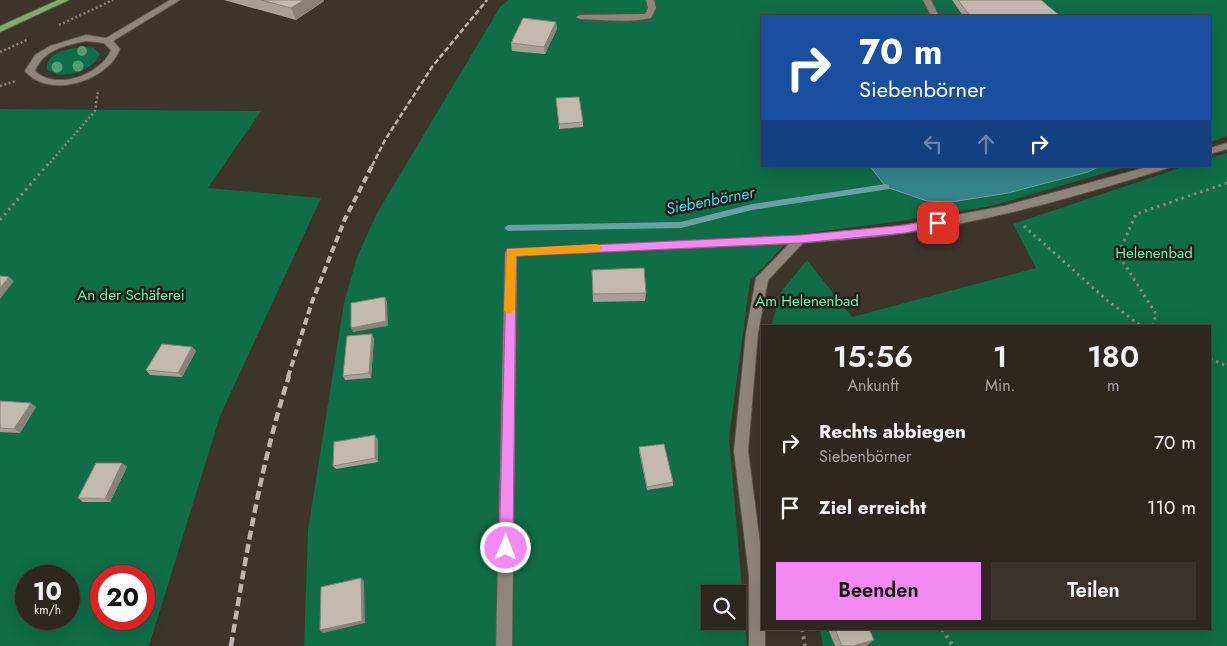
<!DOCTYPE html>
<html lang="de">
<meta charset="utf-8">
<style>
:root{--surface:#2e2720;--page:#3a332d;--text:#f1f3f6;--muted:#a7a5a5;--line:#49443e;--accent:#f28af2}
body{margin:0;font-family:Jost,sans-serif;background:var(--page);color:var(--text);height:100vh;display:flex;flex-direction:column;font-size:19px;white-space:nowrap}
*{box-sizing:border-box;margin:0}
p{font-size:16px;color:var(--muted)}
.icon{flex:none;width:28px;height:28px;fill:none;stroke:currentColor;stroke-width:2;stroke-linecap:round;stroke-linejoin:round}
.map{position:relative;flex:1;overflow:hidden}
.details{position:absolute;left:761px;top:325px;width:450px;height:305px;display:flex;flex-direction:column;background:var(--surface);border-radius:0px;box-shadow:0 5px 20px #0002,0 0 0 1px var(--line)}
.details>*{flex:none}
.guide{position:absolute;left:761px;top:15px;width:450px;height:152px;border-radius:0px;box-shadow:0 5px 20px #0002,0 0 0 1px var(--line);background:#1a4fa0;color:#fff;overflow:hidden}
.tools{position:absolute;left:701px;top:585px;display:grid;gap:10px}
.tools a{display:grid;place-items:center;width:45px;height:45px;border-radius:0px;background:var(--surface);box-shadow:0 5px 20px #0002,0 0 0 1px var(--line);font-size:25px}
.speed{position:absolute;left:15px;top:565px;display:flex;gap:10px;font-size:25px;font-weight:700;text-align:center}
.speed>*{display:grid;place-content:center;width:65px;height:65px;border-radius:50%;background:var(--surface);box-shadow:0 5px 20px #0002,0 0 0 1px var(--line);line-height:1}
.speed small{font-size:12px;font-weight:400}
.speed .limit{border:8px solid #d22;background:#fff;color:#111}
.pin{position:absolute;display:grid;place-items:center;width:42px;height:42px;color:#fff;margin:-21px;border-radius:10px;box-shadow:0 2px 8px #0006}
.me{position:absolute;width:55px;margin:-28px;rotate:1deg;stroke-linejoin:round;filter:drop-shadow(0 0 4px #0008)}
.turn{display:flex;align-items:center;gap:18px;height:105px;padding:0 15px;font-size:22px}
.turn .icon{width:65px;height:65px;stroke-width:2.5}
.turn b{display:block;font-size:35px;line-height:42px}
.lanes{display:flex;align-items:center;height:48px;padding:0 15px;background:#0003;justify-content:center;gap:25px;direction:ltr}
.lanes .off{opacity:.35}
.eta{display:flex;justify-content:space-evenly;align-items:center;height:85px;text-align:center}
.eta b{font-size:30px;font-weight:600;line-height:35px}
.cta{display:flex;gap:10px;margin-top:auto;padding:10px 15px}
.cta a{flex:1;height:58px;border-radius:0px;background:var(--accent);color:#111;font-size:20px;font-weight:600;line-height:58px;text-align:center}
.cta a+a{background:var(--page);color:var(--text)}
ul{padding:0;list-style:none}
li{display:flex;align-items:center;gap:15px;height:65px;padding:0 15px}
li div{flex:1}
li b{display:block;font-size:19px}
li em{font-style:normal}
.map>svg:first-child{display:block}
.green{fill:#0f6d47;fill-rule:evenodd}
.water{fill:#36848b;stroke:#6ba0a3}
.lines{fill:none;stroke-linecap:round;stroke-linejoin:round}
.stream{fill:#6ba0a3;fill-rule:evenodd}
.minor-casing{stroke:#5a524b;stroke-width:2}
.major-casing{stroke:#5a524b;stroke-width:2}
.path-far2{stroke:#8d867e;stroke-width:2.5;stroke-dasharray:2 2.5;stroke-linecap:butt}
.path-far1{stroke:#8d867e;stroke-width:3;stroke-dasharray:2.5 4;stroke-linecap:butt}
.path{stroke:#8d867e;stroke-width:4;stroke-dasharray:3 4.5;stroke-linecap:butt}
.minor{fill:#90857a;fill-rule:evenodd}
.major{fill:#83a96b;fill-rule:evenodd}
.rail-far2{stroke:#bcb6af;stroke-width:2.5;stroke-dasharray:5.5 2.5;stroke-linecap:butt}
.rail-far1{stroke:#bcb6af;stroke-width:4;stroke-dasharray:7 4;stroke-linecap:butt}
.rail{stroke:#bcb6af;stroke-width:4.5;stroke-dasharray:9 4.5;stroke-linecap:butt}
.tree{fill:#549e74}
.wall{fill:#a99f96}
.shaded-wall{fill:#89827a}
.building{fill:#c4b9ae;stroke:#89827a}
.route{fill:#f28af2;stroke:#9d5a9d}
.slow{fill:#f59e0b}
.labels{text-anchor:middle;stroke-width:5;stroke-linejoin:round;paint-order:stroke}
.park-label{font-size:15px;fill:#66f5b1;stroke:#201c18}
.water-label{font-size:16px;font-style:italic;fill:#41dce9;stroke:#201c18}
</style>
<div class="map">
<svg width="1227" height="646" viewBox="0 0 1227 646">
<rect width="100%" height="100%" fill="#3d342a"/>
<path class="green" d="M508 0H1227V136L1210 142V16H762V166H1129L991 206 901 221 794 235 750 281 729 438 747 646H304L308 530 344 303 357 257 377 213 500 7ZM710 594H738V621H710Z
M88 47 94 48 100 54C94 71 61 82 47 69 45 51 75 47 88 47Z
M0 109 261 111 208 188 321 198 220 416 149 646H0ZM26 576H69V619H26ZM101 576H144V619H101Z
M1227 153V646H823L820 629H1210V326H771L781 292 807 260 852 317 1036 268 1013 224 1185 166H1210V158Z"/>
<path class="water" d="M870 166H1100L1088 172 1008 193 951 202 927 201 886 187Z"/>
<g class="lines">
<path class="stream" d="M886 184 889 185V189L752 210 681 228 508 231 504 228 508 225 681 222 752 204Z"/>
<defs>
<path id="minor" d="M170 0H180L113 41 120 49C108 81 49 100 25 71L35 55 50 46 86 35 106 38ZM86 41 104 43 111 50C101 75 56 91 35 71 43 50 66 45 86 41Z
M646 0H654L656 8 651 18C628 23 603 20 580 19L576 17 580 15 645 14 648 8Z
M923 0H931L939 16H931Z
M1227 143V149L1210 154V148Z
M1151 166H1169L1168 168C1082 195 994 220 905 233 872 238 837 240 803 243L768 280 758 333 748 451 762 558V629H765V646H749V576L734 451 746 333 756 278 789 244 517 256 512 646H496L505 252 507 249 800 235 893 227 1004 206Z"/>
<path id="major" d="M58 0H69L0 32V26Z"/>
</defs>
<use href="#minor" class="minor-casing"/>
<use href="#major" class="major-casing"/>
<path class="path-far2" d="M59 25 113 0
M0 52 27 40
M0 86 16 81
M47 166 95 111 98 91"/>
<path class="path-far1" d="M0 220 48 164
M1024 226 1108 301 1141 326
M1153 326 1156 314 1118 254 1136 214 1227 183
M1210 359 1227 366"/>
<path class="path" d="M802 629 805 646
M942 629 953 646"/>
<use href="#minor" class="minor"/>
<use href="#major" class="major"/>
<path class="rail-far2" d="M372 166 385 140 432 67 487 0"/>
<path class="rail-far1" d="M288 377 312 302 345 219 373 164"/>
<path class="rail" d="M231 646C246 555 261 463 289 376"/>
</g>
<g class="tree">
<circle cx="82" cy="51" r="5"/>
<circle cx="78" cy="66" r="5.5"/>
<circle cx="57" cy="67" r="5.5"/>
</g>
<path class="wall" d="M224 0H323L324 1 296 20Z
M952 0H1041L1060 16H963Z
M556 22 557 29 545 54 512 51 511 43Z
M556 98 583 122V127L559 129Z
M592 270 646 293 645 301 593 302Z
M374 338 371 378 345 380 343 376Z
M192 347 196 351 182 377 150 375 146 370Z
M0 401 36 407 20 433 0 432Z
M378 439V462L336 469 333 466Z
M639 447 673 482V486L647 490 639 451Z
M122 463 127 467 110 502H83L78 498Z
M828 629H869L868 645 864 646H835Z"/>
<path class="shaded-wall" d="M304 0H323L324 1 296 20 291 8Z
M556 22 557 29 545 54 544 47Z
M9 277 14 281 0 299V288Z
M385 297 387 302 388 326 353 332 351 328Z
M372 334 374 338 371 378 369 373Z
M192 347 196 351 182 377 178 373Z
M31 403 36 407 20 433 14 429Z
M375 435 378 439V462L375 458Z
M122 463 127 467 110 502 105 499Z
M361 578 364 581 365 623 323 633 320 630Z
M874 640 868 645 864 646H853Z"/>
<path class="building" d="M261 0H304L291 8Z
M958 0H1041L1060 16H970Z
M523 18 556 22 544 47 511 43Z
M579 97 583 122 559 124 556 98Z
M644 268 646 293 593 294 592 270Z
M0 276 9 277 0 288Z
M385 297 386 321 351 328V303Z
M372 334 369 373 343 376 347 336Z
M162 344 192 347 178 373 146 370Z
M0 401 31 403 14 429 0 428Z
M375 435V458L333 466 334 442Z
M664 444 673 482 647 487 639 447Z
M96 463H122L105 499 78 498Z
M361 578 362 621 320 630 321 587Z
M835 629H869L874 640 853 646H842Z"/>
<path class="route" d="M938 219 943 223 942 225 905 233 800 243 516 256 513 548 511 552 506 555 501 552 499 548 507 249 800 235 905 225Z"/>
<path class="slow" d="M597 244 603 248 597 252 516 256 515 310 510 314 506 313 504 310 507 249Z"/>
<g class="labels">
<g class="park-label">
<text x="1154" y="258">Helenenbad</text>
<text x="131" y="300">An der Schäferei</text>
<text x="807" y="306">Am Helenenbad</text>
</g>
<g class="water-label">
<text transform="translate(710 200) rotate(-11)" y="6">Siebenbörner</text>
</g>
</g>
</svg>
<div class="tools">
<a><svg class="icon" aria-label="search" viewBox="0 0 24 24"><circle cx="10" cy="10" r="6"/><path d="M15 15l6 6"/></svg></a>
</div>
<div class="speed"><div>10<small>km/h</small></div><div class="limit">20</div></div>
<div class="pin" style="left:938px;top:223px;background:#d93025"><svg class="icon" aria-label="arrive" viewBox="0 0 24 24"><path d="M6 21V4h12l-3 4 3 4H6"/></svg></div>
<svg class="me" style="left:506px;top:548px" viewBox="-20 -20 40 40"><circle r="17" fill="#f28af2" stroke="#fff" stroke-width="3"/><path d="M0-11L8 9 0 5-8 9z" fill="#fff"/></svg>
<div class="guide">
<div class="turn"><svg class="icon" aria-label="right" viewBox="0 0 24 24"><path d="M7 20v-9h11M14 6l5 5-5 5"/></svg><div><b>70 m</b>Siebenbörner</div></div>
<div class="lanes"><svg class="icon off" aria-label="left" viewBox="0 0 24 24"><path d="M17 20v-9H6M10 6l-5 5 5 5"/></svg><svg class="icon off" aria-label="ahead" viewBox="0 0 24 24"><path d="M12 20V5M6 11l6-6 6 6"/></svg><svg class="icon" aria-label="right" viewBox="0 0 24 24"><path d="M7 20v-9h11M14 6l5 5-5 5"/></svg></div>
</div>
<section class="details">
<div class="eta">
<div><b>15:56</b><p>Ankunft</p></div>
<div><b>1</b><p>Min.</p></div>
<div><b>180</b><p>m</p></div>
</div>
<ul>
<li><svg class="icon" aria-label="right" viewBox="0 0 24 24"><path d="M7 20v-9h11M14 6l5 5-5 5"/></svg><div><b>Rechts abbiegen</b><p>Siebenbörner</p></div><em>70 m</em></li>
<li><svg class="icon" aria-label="arrive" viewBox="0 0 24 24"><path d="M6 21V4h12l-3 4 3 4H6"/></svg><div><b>Ziel erreicht</b></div><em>110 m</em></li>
</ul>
<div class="cta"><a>Beenden</a><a>Teilen</a></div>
</section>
</div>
